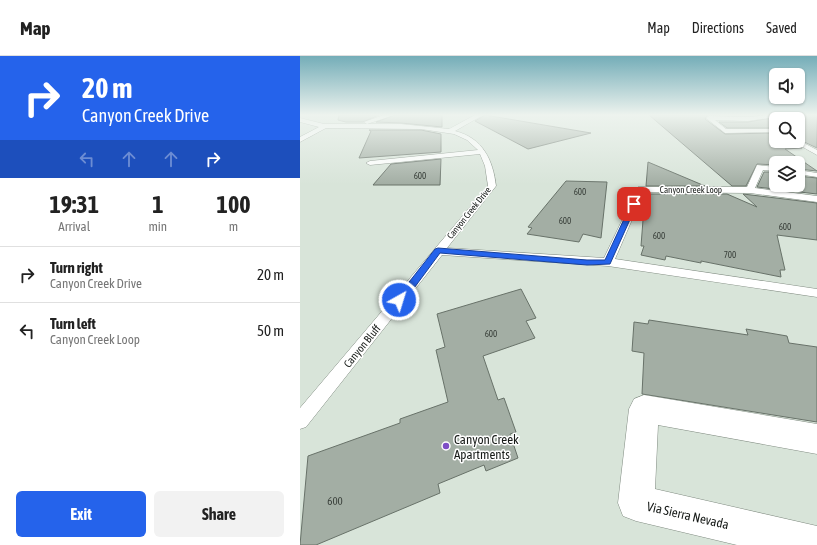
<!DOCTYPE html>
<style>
:root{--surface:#fff;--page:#f2f2f2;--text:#222;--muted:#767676;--line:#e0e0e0;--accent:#2563eb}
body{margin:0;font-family:"Asap Condensed",sans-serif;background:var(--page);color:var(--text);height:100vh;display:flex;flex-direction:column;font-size:15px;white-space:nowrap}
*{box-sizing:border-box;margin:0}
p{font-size:13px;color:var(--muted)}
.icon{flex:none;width:22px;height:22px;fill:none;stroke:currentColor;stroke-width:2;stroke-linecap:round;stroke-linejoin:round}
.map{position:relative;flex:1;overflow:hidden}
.side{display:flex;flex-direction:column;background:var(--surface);width:300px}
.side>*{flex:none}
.banner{background:#2563eb;color:#fff;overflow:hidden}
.fabs{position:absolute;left:469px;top:12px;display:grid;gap:8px}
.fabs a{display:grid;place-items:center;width:36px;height:36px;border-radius:6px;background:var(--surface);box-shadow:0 1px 3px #0004;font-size:20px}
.pin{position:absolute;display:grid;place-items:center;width:34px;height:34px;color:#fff;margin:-17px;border-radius:8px;box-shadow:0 2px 6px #0006}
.me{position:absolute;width:44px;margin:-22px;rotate:39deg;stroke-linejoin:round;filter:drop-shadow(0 0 3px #0008)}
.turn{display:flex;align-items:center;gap:14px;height:84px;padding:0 16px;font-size:18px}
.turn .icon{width:52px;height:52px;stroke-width:2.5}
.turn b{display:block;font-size:28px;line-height:34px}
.lanes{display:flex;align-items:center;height:38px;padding:0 16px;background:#0003;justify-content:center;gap:20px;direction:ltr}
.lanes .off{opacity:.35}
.eta{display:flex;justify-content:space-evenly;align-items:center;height:68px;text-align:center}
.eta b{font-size:24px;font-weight:700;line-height:28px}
.cta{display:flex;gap:8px;margin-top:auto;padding:8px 16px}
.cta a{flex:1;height:46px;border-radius:6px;background:var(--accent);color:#fff;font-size:16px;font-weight:700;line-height:46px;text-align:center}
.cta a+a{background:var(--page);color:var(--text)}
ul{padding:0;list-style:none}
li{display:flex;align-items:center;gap:12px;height:56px;padding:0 16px;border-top:1px solid var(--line)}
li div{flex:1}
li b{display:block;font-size:15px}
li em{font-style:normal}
header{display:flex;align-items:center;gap:24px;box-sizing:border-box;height:56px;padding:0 20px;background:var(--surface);border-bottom:1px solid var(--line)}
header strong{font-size:19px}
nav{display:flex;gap:22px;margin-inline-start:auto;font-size:14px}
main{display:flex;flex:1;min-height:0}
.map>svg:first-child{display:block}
.building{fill:#a3aea4;stroke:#687269}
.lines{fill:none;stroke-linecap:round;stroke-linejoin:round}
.service-casing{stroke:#808b81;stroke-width:1}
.minor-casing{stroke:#808b81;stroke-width:1}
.service{fill:#fff;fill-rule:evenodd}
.minor{fill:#fff;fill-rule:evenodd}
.route{fill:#2563eb;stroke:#184099}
.poi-dot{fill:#7e4ec6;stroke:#fff;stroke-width:1.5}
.labels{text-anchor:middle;stroke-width:3;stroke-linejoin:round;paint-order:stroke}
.number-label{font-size:9px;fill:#3a403b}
.far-street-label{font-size:9px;fill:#171b18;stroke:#fff}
.street-label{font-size:11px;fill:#171b18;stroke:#fff}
.near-number-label{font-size:11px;fill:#3a403b}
.near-poi-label{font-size:13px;fill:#171b18;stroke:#fff;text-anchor:start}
.near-street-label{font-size:13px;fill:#171b18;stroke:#fff}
</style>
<header>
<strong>Map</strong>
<nav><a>Map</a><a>Directions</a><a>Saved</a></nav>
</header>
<main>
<section class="side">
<div class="banner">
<div class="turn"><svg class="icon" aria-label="right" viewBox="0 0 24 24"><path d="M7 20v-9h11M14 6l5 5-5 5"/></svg><div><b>20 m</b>Canyon Creek Drive</div></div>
<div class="lanes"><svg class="icon off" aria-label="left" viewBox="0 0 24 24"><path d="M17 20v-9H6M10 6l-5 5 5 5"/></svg><svg class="icon off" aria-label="ahead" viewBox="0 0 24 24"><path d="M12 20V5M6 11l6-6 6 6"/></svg><svg class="icon off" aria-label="ahead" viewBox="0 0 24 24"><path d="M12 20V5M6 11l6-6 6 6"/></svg><svg class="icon" aria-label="right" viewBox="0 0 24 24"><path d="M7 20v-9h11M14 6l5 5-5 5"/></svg></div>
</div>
<div class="eta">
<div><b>19:31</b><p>Arrival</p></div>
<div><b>1</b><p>min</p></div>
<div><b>100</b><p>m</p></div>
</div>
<ul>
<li><svg class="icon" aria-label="right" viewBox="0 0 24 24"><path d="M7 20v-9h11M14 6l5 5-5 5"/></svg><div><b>Turn right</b><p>Canyon Creek Drive</p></div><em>20 m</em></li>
<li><svg class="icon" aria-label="left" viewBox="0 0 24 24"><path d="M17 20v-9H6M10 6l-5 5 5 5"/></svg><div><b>Turn left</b><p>Canyon Creek Loop</p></div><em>50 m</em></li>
</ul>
<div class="cta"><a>Exit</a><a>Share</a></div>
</section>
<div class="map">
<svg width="517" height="489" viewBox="0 0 517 489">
<rect width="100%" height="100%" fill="#d8e4d9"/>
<path class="building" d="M39 59H79L63 66H46L38 64Z
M95 59H142V71L101 67 76 66Z
M185 59 291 77 228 93 175 65Z
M349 59H408L405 63 425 78 476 77V85H491L502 92 485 93 517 115 498 113V107H476V109L457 108 446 130H432Z
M489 59H517V92L498 83V63H476V72H427L419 66H448Z
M69 74H121L141 78V96L59 102 71 75Z
M141 103 140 129H73L91 108Z
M348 106 405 130H346Z
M464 116H476V129H498V120L517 122V138L457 131Z
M266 125 307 126 301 182 283 178 279 186 227 178 232 172 228 171Z
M345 138H427L457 151 443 138 517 147V184L477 179 485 214H480L481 221 401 205V207L366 200 365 204 341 199 344 190H341Z
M221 233 236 262 226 265 235 282 183 300 198 344 204 342 216 376 210 378 218 402 186 415 184 409 138 428 140 437 16 489H0L8 400 100 367V363L148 346 136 294 145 291 137 258Z
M349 264 448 279 446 273 487 280 489 287 517 291V366L342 338 344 297 332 295 334 266 348 268Z"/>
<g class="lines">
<defs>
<path id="service" d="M84 59H94L67 68 64 66Z
M175 59H183L155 75C183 82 193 104 196 130L147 192 304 202 338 131H447L457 109 476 111V115L463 114 455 132 517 140V146L450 137 344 136 315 203 517 233V241L308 210 142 199 6 371 0 373V352L188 130 185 110 180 98 70 109 66 107 70 105 178 94 167 84 154 78 121 73 26 72 0 86V81L19 71 0 66V62L24 68H101L149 73Z
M468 59H488L448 65 415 64 426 73H476V75L474 76 425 77 406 62 409 60 448 61Z
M498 84 517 94V99L492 85Z
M498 114 517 117V121L498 118Z"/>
<path id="minor" d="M344 339 517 368V398L358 369 355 433 517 470V489H437L336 465 323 460 318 447 329 353 334 343Z"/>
</defs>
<use href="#service" class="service-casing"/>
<use href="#minor" class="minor-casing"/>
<use href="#service" class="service"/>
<use href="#minor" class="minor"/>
</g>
<linearGradient id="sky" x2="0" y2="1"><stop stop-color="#74adb8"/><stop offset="0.46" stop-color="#edf3ee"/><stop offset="1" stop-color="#edf3ee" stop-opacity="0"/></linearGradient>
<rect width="517" height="128" fill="url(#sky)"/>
<path class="route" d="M334 146 337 148 310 208 287 209 140 197 103 247H96L95 244 135 193 138 192 287 204H305L331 148Z"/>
<circle class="poi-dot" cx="146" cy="390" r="4"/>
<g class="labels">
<g class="number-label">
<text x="120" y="123">600</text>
<text x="280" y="139">600</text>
<text x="265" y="168">600</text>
<text x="485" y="174">600</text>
<text x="359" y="183">600</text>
<text x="430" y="202">700</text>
<text x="191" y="281">600</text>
</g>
<g class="far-street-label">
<text x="391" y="137">Canyon Creek Loop</text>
<text transform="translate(169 157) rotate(-51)" y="3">Canyon Creek Drive</text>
</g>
<g class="street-label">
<text transform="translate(62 290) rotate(-51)" y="4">Canyon Bluff</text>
</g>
<g class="near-number-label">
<text x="35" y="449">600</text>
</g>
<g class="near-poi-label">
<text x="154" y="388">Canyon Creek<tspan x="154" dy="15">Apartments</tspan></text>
</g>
<g class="near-street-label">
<text transform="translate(388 459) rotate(13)" y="5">Via Sierra Nevada</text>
</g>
</g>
</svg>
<div class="fabs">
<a><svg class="icon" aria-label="sound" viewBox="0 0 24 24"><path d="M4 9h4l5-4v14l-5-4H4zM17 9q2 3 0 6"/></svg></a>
<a><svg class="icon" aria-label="search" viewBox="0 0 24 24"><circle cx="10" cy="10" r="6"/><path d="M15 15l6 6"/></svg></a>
<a><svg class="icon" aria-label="layers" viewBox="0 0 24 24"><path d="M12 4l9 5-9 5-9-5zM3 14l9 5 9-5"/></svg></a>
</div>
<div class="pin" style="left:334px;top:148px;background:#d93025"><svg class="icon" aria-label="arrive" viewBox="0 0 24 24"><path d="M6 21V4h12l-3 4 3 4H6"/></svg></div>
<svg class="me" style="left:99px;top:244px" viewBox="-20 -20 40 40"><circle r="17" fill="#2563eb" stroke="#fff" stroke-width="3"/><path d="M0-11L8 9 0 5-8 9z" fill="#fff"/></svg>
</div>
</main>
